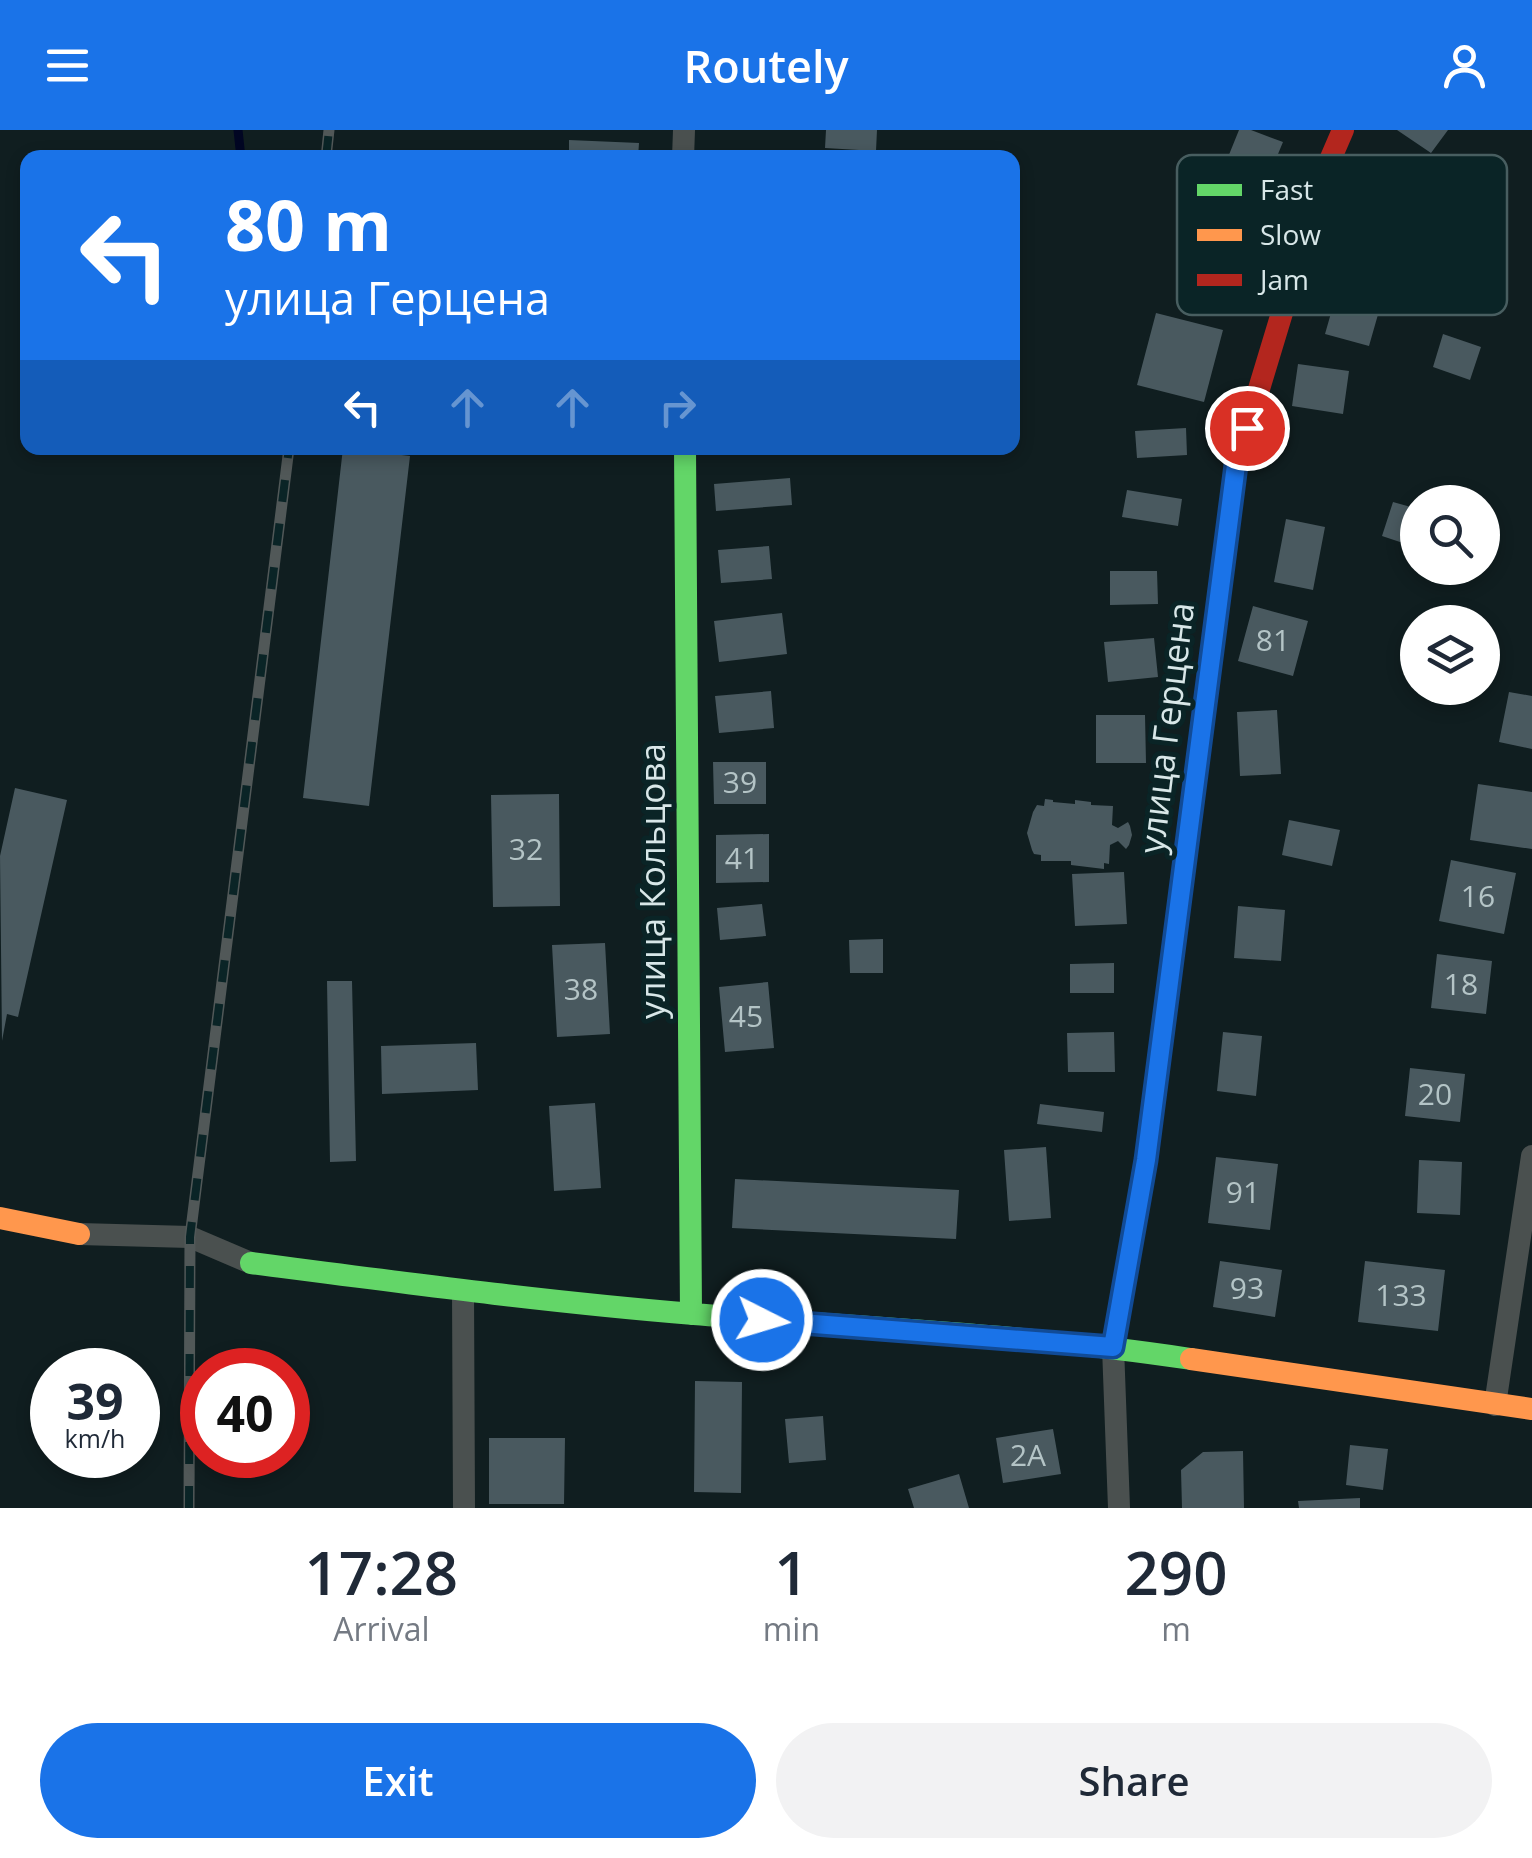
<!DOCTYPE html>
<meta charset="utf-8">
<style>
:root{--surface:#fff;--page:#f2f2f3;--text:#1f2937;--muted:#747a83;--accent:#1a73e8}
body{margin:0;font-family:"Open Sans",sans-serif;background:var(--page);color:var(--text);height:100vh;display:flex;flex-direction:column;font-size:38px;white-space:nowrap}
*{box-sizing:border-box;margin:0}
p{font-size:32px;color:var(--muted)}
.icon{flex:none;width:55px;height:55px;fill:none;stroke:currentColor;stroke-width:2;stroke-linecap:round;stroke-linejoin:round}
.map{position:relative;height:1378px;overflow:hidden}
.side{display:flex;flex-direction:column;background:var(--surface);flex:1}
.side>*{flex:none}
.guide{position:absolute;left:20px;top:20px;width:1000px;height:305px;border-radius:20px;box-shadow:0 5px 15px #0003;background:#1a73e8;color:#fff;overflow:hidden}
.controls{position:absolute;left:1400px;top:355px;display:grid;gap:20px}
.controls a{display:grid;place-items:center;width:100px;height:100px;border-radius:50%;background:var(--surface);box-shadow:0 5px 15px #0003;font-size:50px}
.speed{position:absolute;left:30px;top:1218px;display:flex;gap:20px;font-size:50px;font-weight:700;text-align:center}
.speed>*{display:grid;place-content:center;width:130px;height:130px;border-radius:50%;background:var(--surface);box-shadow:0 5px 15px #0003;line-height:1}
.speed small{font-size:25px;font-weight:400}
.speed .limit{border:15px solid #d22;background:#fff;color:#111}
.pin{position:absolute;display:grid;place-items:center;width:85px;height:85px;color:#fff;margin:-42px;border:5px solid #fff;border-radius:50%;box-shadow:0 2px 10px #0007}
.me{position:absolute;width:110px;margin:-55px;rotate:95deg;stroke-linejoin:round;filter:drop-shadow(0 0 8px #0008)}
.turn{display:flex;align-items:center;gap:35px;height:210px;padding:0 40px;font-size:45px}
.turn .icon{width:130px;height:130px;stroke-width:2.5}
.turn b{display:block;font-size:70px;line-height:85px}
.lanes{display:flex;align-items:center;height:95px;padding:0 40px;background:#0003;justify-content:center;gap:50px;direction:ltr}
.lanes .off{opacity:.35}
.eta{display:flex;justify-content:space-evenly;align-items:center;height:170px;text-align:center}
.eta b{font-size:60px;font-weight:600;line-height:70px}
.primary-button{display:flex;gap:20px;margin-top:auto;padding:20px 40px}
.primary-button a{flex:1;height:115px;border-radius:60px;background:var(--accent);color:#fff;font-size:40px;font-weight:600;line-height:115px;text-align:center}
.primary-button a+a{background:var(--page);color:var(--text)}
header{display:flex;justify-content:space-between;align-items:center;height:130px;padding:0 40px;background:var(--accent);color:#fff;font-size:45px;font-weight:600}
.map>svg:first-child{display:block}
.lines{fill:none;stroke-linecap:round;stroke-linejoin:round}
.stream{stroke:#010623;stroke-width:9}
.building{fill:#49595f}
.street{stroke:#4a504f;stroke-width:22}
.fast{stroke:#63d668;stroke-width:22}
.slow{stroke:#ff974d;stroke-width:22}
.jam{stroke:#b3261e;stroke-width:22}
.rail-casing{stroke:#515858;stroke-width:11}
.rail{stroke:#0a2426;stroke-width:8;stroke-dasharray:22;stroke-linecap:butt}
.route-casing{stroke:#114b97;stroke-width:25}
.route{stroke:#1a73e8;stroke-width:18}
.labels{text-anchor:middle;stroke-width:10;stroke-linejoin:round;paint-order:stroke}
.number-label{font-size:30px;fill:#b4c4c6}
.street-label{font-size:35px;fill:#d8e7e8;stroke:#0a2426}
.key{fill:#0a2426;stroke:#485e60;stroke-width:2.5}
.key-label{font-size:28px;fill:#d8e7e8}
</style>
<header><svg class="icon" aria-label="menu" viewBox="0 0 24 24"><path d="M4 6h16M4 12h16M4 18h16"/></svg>Routely<svg class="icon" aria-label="person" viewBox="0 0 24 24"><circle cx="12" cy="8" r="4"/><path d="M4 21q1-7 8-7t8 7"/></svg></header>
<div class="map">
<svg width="1532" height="1378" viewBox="0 0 1532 1378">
<rect width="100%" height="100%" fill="#101e20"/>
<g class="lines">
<path class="stream" d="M238 0 241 28"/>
</g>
<path class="building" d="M826 0H877L876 21 825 18Z
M1239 0H1251L1283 12 1263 60 1222 42Z
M1397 0H1448L1431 23Z
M569 10 639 13 638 28H569Z
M1335 169 1379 181 1369 216 1325 204Z
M1156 183 1223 200 1204 272 1137 255Z
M1443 204 1481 217 1470 250 1433 237Z
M1298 234 1349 241 1343 284 1292 276Z
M1186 298 1187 325 1137 328 1135 301Z
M343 318 410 326 369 676 303 668Z
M790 348 792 375 716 381 714 354Z
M1127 360 1182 369 1178 396 1122 387Z
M1393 372 1418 379V418L1382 406Z
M1286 389 1325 397 1313 460 1274 452Z
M769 416 772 449 721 453 718 420Z
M1110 441H1157L1158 474 1110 475Z
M1253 476 1308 491 1293 546 1238 531Z
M782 483 787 524 719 532 714 491Z
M1154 508 1158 547 1108 552 1104 512Z
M771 561 774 598 719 603 715 566Z
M1509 562 1532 566V619L1499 612Z
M1277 580 1281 644 1240 646 1237 582Z
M1096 585H1145L1146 633H1096Z
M713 632H766V674H714Z
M1478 654 1532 662V719L1470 710Z
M15 658 67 670 18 887 7 884 2 911 0 726Z
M559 664 560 776 493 777 491 665Z
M1045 669 1053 670V672L1075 674V670L1091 672V675L1113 676 1112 695 1118 698 1128 692 1130 696 1132 705 1129 715 1126 719 1118 711 1110 715 1109 734 1104 733V739L1071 735V731H1041V725L1034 724 1032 720 1027 703 1033 682 1037 675 1044 676Z
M1289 690 1340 700 1332 736 1282 725Z
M769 704V752L716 753V705Z
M1451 730 1516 743 1504 804 1439 791Z
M1124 742 1127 794 1075 796 1072 744Z
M762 774 766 806 720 810 717 778Z
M1238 776 1285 780 1281 831 1234 828Z
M883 809V843H850L849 810Z
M605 813 610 904 557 907 552 815Z
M1437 824 1492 831 1486 884 1431 878Z
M1114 833V863H1070V834Z
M327 851H352L356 1031 330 1032Z
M768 852 774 918 725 922 719 857Z
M1114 902 1115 942H1068L1067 903Z
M1223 902 1262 906 1256 966 1217 961Z
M476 913 478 960 382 964 381 916Z
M1410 938 1465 944 1460 992 1405 986Z
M595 973 601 1058 554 1061 549 976Z
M1040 974 1104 982 1102 1002 1037 994Z
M1046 1017 1051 1088 1009 1091 1004 1020Z
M1216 1027 1278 1034 1270 1100 1208 1093Z
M1419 1030 1462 1032 1460 1085 1417 1083Z
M735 1049 959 1060 956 1109 732 1098Z
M1220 1131 1282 1140 1275 1187 1213 1177Z
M1365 1131 1445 1140 1438 1201 1358 1192Z
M695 1251 742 1252 741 1363 694 1362Z
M44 1256H52V1293L45 1294Z
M823 1286 826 1330 789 1333 785 1289Z
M1053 1299 1061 1344 1003 1353 996 1308Z
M489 1308H565L564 1374H489Z
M1350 1315 1388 1319 1383 1360 1346 1355Z
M1243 1321 1244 1378H1182L1181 1340 1203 1322Z
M959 1344 969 1378H914L908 1359Z
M1360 1368V1378H1299L1298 1371Z"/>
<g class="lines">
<path class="street" d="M683 28 684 0
M79 1104 190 1107 251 1133
M463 1161 464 1378
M1113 1217 1119 1378
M1495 1275 1532 1026"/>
<path class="fast" d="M685 318 691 1184
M251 1133C398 1152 546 1172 694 1184 860 1198 1027 1204 1191 1229
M1113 1217 1146 1030 1232 367"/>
<path class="slow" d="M0 1088 79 1104
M1191 1229 1532 1279"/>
<path class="jam" d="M1232 367 1236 335 1324 44 1343 0"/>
<defs>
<path id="rail" d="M326 28 329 0
M189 1378 190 1107 289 318"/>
</defs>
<use href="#rail" class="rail-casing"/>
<use href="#rail" class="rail"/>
</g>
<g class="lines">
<defs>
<path id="route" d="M762 1190 1113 1217 1146 1030 1236 335 1247 298"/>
</defs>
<use href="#route" class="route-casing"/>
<use href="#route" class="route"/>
</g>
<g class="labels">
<g class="number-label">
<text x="1273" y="521">81</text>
<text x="740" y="663">39</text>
<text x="526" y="730">32</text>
<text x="742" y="739">41</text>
<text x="1478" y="777">16</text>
<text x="1461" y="865">18</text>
<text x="581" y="870">38</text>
<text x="746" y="897">45</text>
<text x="1435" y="975">20</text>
<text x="1243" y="1073">91</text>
<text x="1247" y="1169">93</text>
<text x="1401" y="1176">133</text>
<text x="1028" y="1336">2А</text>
</g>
<g class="street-label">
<text transform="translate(1167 598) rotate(-83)" y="12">улица Герцена</text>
<text transform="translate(653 751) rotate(-90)" y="12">улица Кольцова</text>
</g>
</g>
<rect x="1177" y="25" width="330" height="160" rx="15" class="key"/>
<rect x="1197" y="54" width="45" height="12" fill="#63d668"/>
<rect x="1197" y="99" width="45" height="12" fill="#ff974d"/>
<rect x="1197" y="144" width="45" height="12" fill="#b3261e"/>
<g class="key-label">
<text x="1260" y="70">Fast</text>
<text x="1260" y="115">Slow</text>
<text x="1260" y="160">Jam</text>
</g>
</svg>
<div class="controls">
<a><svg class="icon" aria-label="search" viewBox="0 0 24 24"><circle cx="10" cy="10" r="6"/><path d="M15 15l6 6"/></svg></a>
<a><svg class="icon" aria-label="layers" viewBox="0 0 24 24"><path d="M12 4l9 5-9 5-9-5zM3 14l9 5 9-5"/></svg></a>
</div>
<div class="speed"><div>39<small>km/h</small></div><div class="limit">40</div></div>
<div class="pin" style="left:1247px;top:298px;background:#d93025"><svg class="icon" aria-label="arrive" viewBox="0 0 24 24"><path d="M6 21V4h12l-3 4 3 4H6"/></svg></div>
<svg class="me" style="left:762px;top:1190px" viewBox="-20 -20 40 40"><circle r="17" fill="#1a73e8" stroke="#fff" stroke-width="3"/><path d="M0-11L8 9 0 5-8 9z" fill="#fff"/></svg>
<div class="guide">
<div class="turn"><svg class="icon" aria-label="left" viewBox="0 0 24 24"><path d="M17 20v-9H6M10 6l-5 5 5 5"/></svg><div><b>80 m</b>улица Герцена</div></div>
<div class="lanes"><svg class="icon" aria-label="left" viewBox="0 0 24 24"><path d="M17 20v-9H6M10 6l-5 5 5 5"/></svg><svg class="icon off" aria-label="ahead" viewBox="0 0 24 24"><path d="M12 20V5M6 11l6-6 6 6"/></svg><svg class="icon off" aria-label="ahead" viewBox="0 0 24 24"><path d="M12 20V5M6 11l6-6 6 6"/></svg><svg class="icon off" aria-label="right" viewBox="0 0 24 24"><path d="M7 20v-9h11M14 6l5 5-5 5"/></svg></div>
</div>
</div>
<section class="side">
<div class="eta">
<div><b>17:28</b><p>Arrival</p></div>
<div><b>1</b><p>min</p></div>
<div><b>290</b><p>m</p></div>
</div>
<div class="primary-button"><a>Exit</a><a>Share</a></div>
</section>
